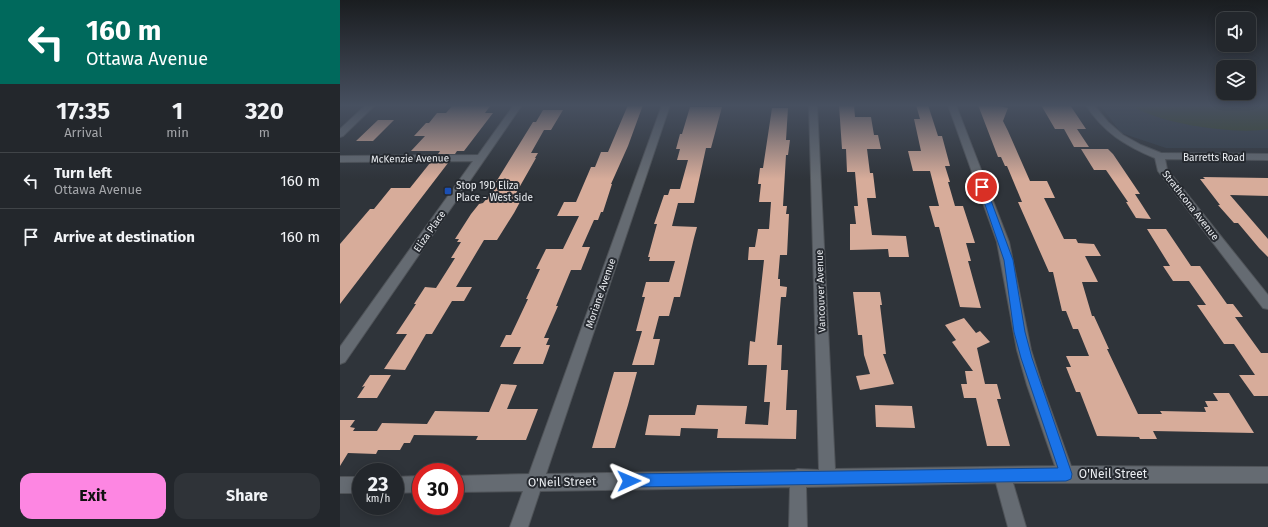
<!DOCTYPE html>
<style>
:root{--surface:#23272c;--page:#2f3338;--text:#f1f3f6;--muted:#a3a5a9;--line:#404448;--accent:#fd86e2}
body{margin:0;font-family:"Fira Sans",sans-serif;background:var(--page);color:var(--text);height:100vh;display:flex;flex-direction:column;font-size:15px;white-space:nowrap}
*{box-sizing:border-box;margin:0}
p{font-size:13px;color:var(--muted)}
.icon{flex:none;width:22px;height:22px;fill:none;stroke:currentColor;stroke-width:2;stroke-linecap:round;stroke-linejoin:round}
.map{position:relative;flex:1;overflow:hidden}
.sheet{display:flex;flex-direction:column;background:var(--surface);width:340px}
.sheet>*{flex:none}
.guide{background:#00695c;color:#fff;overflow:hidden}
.fabs{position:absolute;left:876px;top:12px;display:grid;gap:8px}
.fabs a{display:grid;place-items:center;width:40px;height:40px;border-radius:8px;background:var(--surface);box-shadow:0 2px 10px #0003,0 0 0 1px var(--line);font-size:20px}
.speed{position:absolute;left:12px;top:463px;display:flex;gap:8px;font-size:20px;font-weight:700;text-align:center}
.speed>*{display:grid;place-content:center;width:52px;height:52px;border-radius:50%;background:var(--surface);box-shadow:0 2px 10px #0003,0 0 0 1px var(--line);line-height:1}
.speed small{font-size:10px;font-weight:400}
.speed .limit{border:6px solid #d22;background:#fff;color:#111}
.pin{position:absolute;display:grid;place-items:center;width:34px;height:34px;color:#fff;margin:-17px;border:2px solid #fff;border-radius:50%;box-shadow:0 1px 4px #0007}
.me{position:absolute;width:44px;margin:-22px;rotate:89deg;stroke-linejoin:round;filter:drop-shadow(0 0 3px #0008)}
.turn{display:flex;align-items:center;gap:14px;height:84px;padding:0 20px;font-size:18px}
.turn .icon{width:52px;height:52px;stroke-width:2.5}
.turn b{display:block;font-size:28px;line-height:34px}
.eta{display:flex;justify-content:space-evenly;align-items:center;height:68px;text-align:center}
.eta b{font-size:24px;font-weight:700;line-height:28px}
.button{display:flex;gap:8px;margin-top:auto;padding:8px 20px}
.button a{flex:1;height:46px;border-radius:12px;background:var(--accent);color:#111;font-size:16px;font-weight:700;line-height:46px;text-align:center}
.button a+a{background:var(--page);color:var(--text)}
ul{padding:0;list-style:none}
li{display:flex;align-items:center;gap:12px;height:56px;padding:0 20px;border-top:1px solid var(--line)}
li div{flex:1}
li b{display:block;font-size:15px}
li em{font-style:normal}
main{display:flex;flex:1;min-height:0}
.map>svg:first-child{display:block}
.built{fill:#343e49}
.green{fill:#374528}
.building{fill:#d7ac9a}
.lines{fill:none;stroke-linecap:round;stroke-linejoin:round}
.minor-casing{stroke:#4f5358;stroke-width:2}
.minor{fill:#656b72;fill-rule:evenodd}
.route{fill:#1a73e8;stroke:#114b97}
.transit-dot{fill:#1a4fb4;stroke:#262a30;stroke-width:1.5}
.labels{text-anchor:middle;stroke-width:4;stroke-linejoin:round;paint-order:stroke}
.street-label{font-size:10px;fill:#ebeef2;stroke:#262a30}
.poi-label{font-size:10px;fill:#ebeef2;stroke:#262a30;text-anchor:start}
.near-street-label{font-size:12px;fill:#ebeef2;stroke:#262a30}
</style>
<main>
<section class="sheet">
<div class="guide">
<div class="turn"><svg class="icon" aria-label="left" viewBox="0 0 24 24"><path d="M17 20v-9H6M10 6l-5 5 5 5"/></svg><div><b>160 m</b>Ottawa Avenue</div></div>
</div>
<div class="eta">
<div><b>17:35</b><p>Arrival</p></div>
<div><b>1</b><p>min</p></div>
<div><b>320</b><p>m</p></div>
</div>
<ul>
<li><svg class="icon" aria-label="left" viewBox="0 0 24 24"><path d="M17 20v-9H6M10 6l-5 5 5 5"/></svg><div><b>Turn left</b><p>Ottawa Avenue</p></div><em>160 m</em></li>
<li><svg class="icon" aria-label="arrive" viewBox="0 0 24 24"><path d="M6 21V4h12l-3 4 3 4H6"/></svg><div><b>Arrive at destination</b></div><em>160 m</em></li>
</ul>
<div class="button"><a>Exit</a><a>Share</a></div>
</section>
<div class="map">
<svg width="928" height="527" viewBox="0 0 928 527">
<rect width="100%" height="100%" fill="#2f343a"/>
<path class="built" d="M760 105H928V148H826L781 133Z"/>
<path class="green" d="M791 105H928V129C896 135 818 124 791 105Z"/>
<path class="building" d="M113 105H151L145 113H153L124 151H117L115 154H98L100 151H71L85 136H74L86 123H89L97 113H106Z
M288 105H303L288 146 271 184H272L263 212H261L258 220H254L242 247H250L241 270H231L216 306H218L204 338H209L206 345H210L203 364H173L181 347H160L166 335H171L188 299H186L200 269H196L206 249H223L239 216H217L224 202H236L251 167H255L261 152H268Z
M499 105H514L515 117H531L534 135H538L541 149H527L530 173H533L536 198H527L532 235 566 236 569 257H549L548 249 510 250V224H516L514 206H518L515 172H507L506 149H502Z
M576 105H588L598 136H602L610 166H605L610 182H608L615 206H623L635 243H626L631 261H628L641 308 620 307 599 227H595L589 206H599L590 171H573L568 151H581L574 119H580Z
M638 105H655L668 108 663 121 668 131 690 181H707L715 198H704L724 239H736L738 243 754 244 761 256H745L758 282H742L752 316H754L769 349H767L798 414H822L820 411 866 412 864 407H868L865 401H878L873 393H889L914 433 813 431 817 439H800L799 437 757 436 740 392H736L726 367H731L726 356H749L738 329H733L726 311H722L713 272H709L678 202H682L667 166H665L661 157H658Z
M701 105H730L746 129H737L749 147H734L724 129H715Z
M350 107H382L371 148H366L354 203H338L332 226 357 227 354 238 340 297H334L329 316H319L313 339H320L314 365H292L302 331H296L305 297H302L306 282H329L335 261H309L310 257H308L317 224H314L324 195H328L330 189H340L348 160H337L340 149H336L340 134H342Z
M432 108H448L446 140H450L448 155H446L443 206H447L446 214H449L447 255H440L438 279H440V286L447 287 446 297H441L437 345H442L441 370H448L446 410H457L456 439 377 438 378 429 341 428 340 436 305 435 309 415H355L357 405 407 406 405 424 428 425 430 402H424L427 365H408L410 341 415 342 424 260H408L409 247H415L418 229H429L431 202H419L421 184H418L420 168H423Z
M203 110H223L211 130H204L191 153H198L195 158H196L171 202H180L174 213 157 240H144L116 287H132L124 301H112L92 334H86L65 370 44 369 67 334H56L76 304H74L85 287 96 288 115 258H111L121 242H117L119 239H115L131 214 139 204 143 203 161 182H156L193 122H196Z
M38 120H54L33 141H16Z
M741 149H768L773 154 800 194H795L811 219 796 218 786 202H788L766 170H754Z
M90 163H108L0 304V244L30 209H34L51 188H70Z
M863 177 928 178V196L890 195 928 239V257L919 248 898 223H894L878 205H880L860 179H865Z
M807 229H826L851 266H860L887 304H893L903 317H895L921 353H928V396H914L899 375H915L894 344H884L857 305H866L849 281H833L823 266H830Z
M513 292H540L542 305H540L546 354H543L554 384 520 390 516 376 530 374 524 355 522 335H518Z
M624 318 636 333 640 331 650 342 637 348 645 384H657L661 399H657L670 446H647L636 398H624L621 384H627L625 371H633L612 342 616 340 605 325Z
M274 372H297L288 405 275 448H252Z
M30 375H51L37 398H17L25 386 22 387Z
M161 384 177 385 167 409H198L186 440H136L138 436 74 435 70 443H64L60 450H38L36 454 8 453 0 466V420H15L10 427 15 428 13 431H37L42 423 87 424 95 411 149 412Z
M535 405 572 406 575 428 536 427Z"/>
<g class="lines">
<defs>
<path id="minor" d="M26 105H35L3 136 0 137V129Z
M174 105H182L5 362 0 364V347L133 161 0 162V156L138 155Z
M322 105H330L206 474 455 470 458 469 479 470 469 105H477L495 469 715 466 687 385 677 350 657 242 608 105H616L669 242 691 350 702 385 731 466 928 467V483H673L686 527H668L656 483 466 487 467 527H449L450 487 200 491 188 527H170L183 491 115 492V476L189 474Z
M746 105H754L768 122 783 135 801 145 821 153 928 154V160L825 159 827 169 928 295V309L923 308 818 171 815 158C786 146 763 132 746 105Z
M81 476V492L55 493V477Z
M0 477H21V493H0Z"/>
</defs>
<use href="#minor" class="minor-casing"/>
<use href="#minor" class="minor"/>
</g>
<linearGradient id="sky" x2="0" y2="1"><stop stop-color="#1a1d20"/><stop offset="0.59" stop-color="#475060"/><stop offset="1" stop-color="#475060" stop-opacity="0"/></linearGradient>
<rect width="928" height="179" fill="url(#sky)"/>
<path class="route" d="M642 184 646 187 673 260 685 332 692 358 732 474 731 479 726 481 289 487 285 485 283 481 285 476 289 474 718 468 681 358 674 332 664 260 639 187Z"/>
<rect class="transit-dot" x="104" y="187" width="8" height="8" rx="2"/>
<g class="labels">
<g class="street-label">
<text x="874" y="161">Barretts Road</text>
<text transform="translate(70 158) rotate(-1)" y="4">McKenzie Avenue</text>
<text transform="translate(851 205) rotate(52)" y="4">Strathcona Avenue</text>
<text transform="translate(89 231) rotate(-55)" y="4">Eliza Place</text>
<text transform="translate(480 291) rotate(-92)" y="4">Vancouver Avenue</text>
<text transform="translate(260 293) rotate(-71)" y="4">Moriane Avenue</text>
</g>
<g class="poi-label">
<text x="116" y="189">Stop 19D Eliza<tspan x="116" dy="12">Place - West side</tspan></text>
</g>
<g class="near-street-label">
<text x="773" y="478">O'Neil Street</text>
<text transform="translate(222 482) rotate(-1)" y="4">O'Neil Street</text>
</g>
</g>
</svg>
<div class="fabs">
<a><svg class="icon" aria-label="sound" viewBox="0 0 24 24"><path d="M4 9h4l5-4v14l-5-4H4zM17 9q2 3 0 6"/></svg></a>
<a><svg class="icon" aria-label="layers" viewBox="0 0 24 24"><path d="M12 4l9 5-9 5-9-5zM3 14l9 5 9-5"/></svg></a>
</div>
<div class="speed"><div>23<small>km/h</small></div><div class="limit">30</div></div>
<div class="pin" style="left:642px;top:187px;background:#d93025"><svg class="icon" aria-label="arrive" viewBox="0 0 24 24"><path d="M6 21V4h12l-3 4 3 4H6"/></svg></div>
<svg class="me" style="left:289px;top:481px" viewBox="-20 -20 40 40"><path d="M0-17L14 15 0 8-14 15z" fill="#1a73e8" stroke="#fff" stroke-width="4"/></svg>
</div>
</main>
